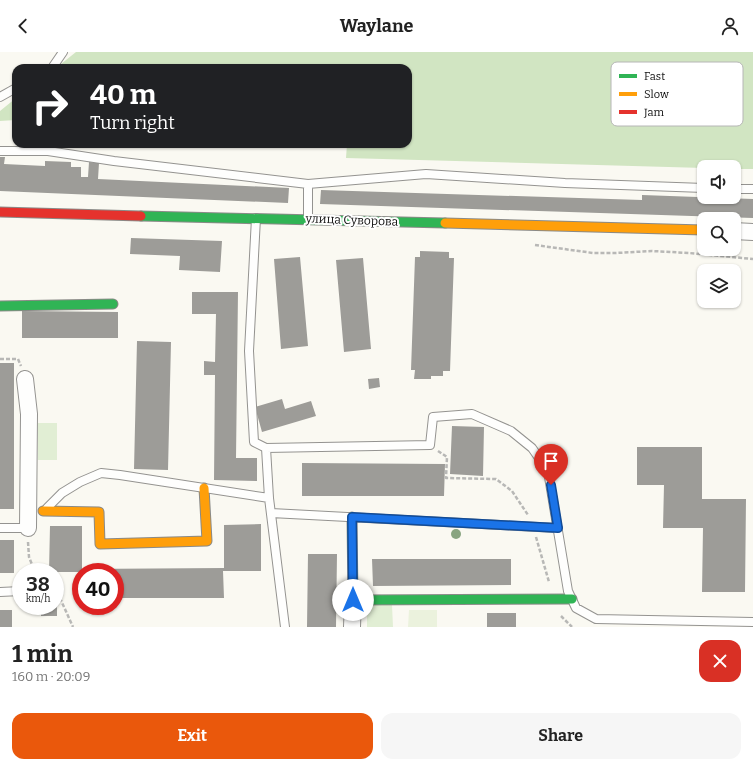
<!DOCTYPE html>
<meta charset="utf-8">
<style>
:root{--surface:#fff;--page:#f6f6f6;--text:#222;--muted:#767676;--accent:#ea580c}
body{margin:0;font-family:Bitter,serif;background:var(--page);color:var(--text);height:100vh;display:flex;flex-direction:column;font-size:15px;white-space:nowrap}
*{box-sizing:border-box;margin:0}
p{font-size:13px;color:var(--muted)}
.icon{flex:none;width:22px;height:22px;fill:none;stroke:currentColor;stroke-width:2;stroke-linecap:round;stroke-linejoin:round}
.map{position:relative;height:575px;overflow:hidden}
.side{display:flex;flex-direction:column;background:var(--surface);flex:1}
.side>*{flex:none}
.banner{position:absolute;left:12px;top:12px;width:400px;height:84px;border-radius:12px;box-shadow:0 1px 3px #0004;background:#202124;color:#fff;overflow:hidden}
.fabs{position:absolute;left:697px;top:108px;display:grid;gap:8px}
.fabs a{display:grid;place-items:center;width:44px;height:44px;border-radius:8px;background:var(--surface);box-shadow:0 1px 3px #0004;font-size:20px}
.speed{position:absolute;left:12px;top:511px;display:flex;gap:8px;font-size:20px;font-weight:700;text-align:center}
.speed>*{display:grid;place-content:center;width:52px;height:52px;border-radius:50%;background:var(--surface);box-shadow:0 1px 3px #0004;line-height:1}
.speed small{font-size:10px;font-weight:400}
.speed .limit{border:6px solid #d22;background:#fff;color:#111}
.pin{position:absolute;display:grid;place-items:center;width:34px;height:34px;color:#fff;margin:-41px -17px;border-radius:50% 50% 50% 0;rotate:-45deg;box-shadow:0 0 4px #0007}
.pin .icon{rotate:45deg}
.me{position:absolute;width:44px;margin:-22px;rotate:0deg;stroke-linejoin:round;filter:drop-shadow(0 0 3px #0008)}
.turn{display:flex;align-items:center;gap:14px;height:84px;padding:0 12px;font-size:18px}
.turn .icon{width:52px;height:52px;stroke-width:2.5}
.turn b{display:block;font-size:28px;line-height:34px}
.round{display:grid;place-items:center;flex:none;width:42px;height:42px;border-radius:12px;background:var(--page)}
.head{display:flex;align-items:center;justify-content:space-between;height:68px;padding:0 12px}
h1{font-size:24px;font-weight:700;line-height:30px}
.button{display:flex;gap:8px;margin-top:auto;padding:8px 12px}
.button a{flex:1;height:46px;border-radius:12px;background:var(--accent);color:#fff;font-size:16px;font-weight:700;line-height:46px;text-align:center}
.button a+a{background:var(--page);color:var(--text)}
header{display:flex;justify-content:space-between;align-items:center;height:52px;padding:0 12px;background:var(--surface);font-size:18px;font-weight:700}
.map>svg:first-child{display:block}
.green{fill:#e1eed4}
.forest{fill:#d1e5c2}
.pitch{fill:#ebf2dd}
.building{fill:#9d9c98}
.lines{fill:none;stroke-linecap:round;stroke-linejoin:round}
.lane-casing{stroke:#949390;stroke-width:10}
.street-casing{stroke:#949390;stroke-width:18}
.fast-casing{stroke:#8a8a87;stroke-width:11}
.slow-casing{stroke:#8a8a87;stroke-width:11}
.jam-casing{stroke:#8a8a87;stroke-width:11}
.path{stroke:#b8b8b6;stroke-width:2.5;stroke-dasharray:4 2;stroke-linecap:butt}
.lane{stroke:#fefefd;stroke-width:8}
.street{stroke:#fefefd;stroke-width:16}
.fast{stroke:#30b455;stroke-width:9}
.slow{stroke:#ff9f0a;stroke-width:9}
.jam{stroke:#e5322d;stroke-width:9}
.tree{fill:#88a480}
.route-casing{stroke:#114b97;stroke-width:10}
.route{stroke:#1a73e8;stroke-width:7}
.labels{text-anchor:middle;stroke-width:4;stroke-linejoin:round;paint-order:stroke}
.street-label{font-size:12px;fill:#0d0d0d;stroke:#fff}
.key{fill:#fff;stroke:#b6b6b6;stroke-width:1}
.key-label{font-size:11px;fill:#0d0d0d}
</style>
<header><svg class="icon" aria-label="back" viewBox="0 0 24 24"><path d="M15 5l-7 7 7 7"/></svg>Waylane<svg class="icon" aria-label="person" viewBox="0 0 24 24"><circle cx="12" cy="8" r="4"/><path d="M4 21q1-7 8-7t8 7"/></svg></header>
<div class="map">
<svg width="753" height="575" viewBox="0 0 753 575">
<rect width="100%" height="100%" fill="#faf9f2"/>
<path class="green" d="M38 371H57V408H38Z
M367 553H392L393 575H367Z"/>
<path class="forest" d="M76 0H753V117H734V115L704 116 346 106 347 92H408V16H56Z
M16 46V68L0 69V59Z"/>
<path class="pitch" d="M409 558H437V575H408Z"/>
<path class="building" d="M0 105H5L4 112 45 114V109L71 110V115H81V125H88L89 110 99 111 98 127 289 136 288 151 0 139Z
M321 138 642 148V143L753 147V166L320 152Z
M131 186 222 189 220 220 179 218 180 204 130 202Z
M420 199 449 200V206H454L450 319H443V324H431V327H414L415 318H411L415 205H420Z
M300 205 308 294 281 297 274 207Z
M363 206 371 297 344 300 336 208Z
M192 240H238L236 406H257V429L214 428 215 323H204V309L215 310 216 262H192Z
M22 259 118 260V286H22Z
M137 289 171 290 168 418 134 417Z
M0 311H14V457H0Z
M379 326 380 335 369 337 368 327Z
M282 347 285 357 311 349 316 364 262 380 255 355Z
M452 374 484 375 483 424 450 422Z
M637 395H702V447H746L745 540H702L703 476H663L664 433H637Z
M302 411 445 412 444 444H302Z
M261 472V519H223L224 546H115V520H49L50 474H82V517L224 516V473Z
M0 488H14V521H0Z
M308 502H337L336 575H307Z
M372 507H511V533L373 534Z
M55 541H57V564H41V554H55Z
M0 558H12V575H0Z
M487 561H516V575H487Z"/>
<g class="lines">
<defs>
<path id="lane" d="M52 16 63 0
M0 45 16 36
M0 99H48L114 109 308 132V166
M308 132 426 122 565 131 704 136
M734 137H753
M256 166 249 299 254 390 266 396
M269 446 266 396 430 393 433 365 472 362 511 379 532 396 548 419 568 539 576 556 596 567 753 570
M47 456 62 441 80 430 101 421 120 423 269 446 285 575
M271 461 558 476
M0 476H28L30 474
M0 540 21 539"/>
<path id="street" d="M734 179 753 180
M25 327 29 362 28 476
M352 575 353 548"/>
<path id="fast" d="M141 164 445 171
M0 254 113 252
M352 465 353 548 572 547"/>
<path id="slow" d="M445 171 704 178
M43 459 99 460 100 492 207 489 204 436"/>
<path id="jam" d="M0 160 141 164"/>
</defs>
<use href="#lane" class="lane-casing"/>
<use href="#street" class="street-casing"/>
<use href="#fast" class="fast-casing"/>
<use href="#slow" class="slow-casing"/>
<use href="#jam" class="jam-casing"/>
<path class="path" d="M535 193 593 201H616L652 199 689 201 753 207
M0 307H18L21 314
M438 399 447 405 446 426 496 427 512 439 528 463
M536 485 549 530
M28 490 29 505 35 520
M55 535 73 575
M561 564 572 575"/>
<use href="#lane" class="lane"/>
<use href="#street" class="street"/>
<use href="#fast" class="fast"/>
<use href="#slow" class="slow"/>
<use href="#jam" class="jam"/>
</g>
<circle class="tree" cx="456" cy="482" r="5"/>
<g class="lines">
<defs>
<path id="route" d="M353 548 352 465 558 476 551 433"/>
</defs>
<use href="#route" class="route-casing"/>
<use href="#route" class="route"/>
</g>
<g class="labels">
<g class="street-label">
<text transform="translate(352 168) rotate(2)" y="4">улица Суворова</text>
</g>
</g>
<rect x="611" y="10" width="132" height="64" rx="6" class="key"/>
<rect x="619" y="22" width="18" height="4" fill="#30b455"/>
<rect x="619" y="40" width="18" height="4" fill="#ff9f0a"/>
<rect x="619" y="58" width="18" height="4" fill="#e5322d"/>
<g class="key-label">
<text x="644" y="28">Fast</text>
<text x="644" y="46">Slow</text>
<text x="644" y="64">Jam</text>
</g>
</svg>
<div class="fabs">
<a><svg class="icon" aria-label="sound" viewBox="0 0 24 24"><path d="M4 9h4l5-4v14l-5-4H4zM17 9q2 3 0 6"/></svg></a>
<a><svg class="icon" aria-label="search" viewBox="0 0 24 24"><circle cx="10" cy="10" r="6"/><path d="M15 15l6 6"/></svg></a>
<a><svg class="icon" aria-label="layers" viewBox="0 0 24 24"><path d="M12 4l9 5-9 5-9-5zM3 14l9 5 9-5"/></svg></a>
</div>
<div class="speed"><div>38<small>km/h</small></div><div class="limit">40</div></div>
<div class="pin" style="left:551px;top:433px;background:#d93025"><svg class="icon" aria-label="arrive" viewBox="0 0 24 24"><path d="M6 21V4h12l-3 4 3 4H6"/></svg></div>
<svg class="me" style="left:353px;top:548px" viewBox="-20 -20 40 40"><circle r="19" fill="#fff"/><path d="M0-13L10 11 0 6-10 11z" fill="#1a73e8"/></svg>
<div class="banner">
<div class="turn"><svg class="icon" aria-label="right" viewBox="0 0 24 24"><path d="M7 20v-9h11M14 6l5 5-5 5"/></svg><div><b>40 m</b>Turn right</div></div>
</div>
</div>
<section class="side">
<div class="head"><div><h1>1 min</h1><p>160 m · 20:09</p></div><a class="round" style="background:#d93025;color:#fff"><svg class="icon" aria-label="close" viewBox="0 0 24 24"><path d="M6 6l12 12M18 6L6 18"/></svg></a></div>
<div class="button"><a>Exit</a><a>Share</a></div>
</section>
